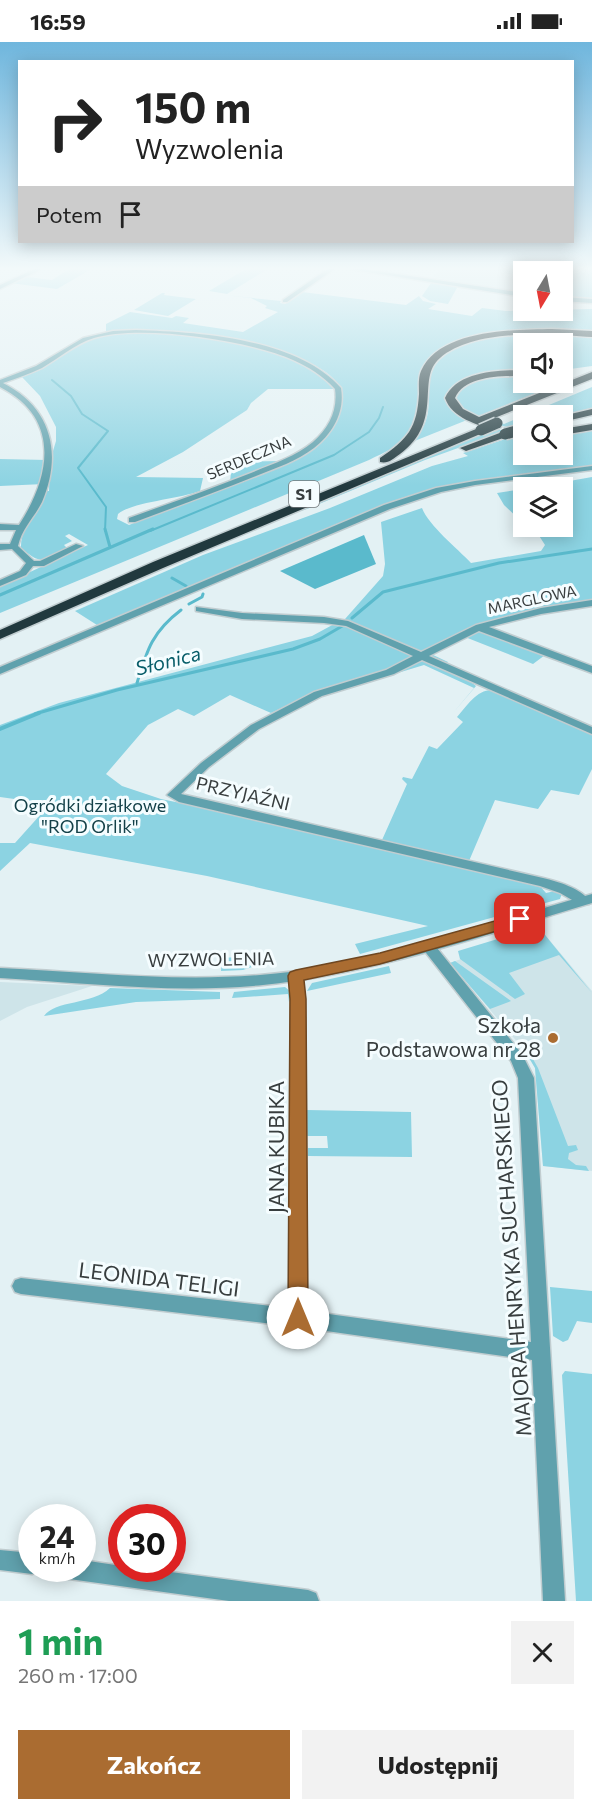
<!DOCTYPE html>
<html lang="pl">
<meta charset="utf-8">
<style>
:root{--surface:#fff;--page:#f2f2f2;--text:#222;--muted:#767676;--accent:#aa6c31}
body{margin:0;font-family:Commissioner,sans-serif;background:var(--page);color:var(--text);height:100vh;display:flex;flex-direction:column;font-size:22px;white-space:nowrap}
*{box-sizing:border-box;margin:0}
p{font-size:20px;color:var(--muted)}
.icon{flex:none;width:33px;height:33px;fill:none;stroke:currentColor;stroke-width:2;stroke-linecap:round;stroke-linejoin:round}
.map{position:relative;height:1559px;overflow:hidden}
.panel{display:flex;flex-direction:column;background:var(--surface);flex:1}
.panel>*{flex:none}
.hud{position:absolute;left:18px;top:18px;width:556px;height:183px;border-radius:0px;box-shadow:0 3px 15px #0003;background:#fff;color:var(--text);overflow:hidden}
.needle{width:39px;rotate:190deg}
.tools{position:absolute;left:513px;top:219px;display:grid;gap:12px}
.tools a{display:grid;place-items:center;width:60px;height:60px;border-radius:0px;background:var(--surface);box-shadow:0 3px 15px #0003;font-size:30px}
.speed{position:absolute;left:18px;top:1462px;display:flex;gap:12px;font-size:30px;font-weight:700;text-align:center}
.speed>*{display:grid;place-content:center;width:78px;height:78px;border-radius:50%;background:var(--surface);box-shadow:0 3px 15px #0003;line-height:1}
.speed small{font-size:15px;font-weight:400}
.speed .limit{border:9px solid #d22;background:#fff;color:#111}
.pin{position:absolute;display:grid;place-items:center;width:51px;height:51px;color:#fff;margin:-26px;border-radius:12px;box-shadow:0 3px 9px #0006}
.me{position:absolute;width:66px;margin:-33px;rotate:0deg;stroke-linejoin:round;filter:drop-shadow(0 0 4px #0008)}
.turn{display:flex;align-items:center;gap:21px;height:126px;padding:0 18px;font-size:27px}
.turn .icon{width:78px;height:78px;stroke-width:2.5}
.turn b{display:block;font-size:42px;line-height:51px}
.then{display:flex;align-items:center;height:57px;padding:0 18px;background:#0003;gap:12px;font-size:22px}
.round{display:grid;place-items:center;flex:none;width:63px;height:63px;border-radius:0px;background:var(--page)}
.head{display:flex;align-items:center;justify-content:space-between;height:102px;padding:0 18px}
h1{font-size:36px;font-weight:700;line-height:45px;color:#1e9e55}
.action{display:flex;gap:12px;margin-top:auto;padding:12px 18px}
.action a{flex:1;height:69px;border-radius:0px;background:var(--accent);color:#fff;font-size:24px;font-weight:700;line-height:69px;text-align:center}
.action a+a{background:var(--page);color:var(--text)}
.status{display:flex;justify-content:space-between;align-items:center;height:42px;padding:0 30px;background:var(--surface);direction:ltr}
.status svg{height:16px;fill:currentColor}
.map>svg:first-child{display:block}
.built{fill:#cee4e9}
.green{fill:#8cd3e2}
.water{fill:#5abacc}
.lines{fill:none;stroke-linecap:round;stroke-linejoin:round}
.stream-far2{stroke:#5abacc;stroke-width:2}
.stream-far1{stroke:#5abacc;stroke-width:3}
.stream{stroke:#5abacc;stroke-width:4}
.minor-casing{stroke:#c1cdd0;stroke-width:3}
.tertiary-casing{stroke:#c1cdd0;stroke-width:3}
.motorway-casing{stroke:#c1cdd0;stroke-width:3}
.minor{fill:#60a1ad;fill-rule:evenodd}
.tertiary{fill:#60a1ad;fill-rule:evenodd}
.motorway{fill:#21393e;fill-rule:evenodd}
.motorway-bridge-casing{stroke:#c1cdd0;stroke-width:14;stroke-linecap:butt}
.motorway-bridge{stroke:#21393e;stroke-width:11}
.route{fill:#aa6c31;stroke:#6e4620;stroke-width:1.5}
.poi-dot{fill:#aa6c31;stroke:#f5fdff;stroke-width:2}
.labels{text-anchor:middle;stroke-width:6;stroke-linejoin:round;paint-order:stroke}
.far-street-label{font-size:15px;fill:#383e3f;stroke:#f5fdff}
.shield{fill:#f5fdff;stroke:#717779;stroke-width:1.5}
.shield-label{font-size:16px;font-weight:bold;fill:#383e3f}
.street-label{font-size:18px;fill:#383e3f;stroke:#f5fdff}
.park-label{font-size:18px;fill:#134048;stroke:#f5fdff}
.water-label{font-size:20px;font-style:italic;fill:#075d69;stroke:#f5fdff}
.near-poi-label{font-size:21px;fill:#383e3f;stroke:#f5fdff;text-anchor:end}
.near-street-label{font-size:21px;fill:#383e3f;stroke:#f5fdff}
</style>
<div class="status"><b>16:59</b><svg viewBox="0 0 49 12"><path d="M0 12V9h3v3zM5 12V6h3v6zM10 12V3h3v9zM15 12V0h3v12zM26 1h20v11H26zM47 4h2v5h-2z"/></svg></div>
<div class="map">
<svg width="592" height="1559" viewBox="0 0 592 1559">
<rect width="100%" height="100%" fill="#e3f1f4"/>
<path class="built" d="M443 226H592L562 230H524L523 251 432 235Z
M541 888 592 949V1129L543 1124 535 1026 525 1009 450 921Z
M0 940 22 941 92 944 27 965 0 979Z"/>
<path class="green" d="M71 226H93L57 247 10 241 27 235 52 238Z
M254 226 266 228 227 252 209 249 246 227H240Z
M491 226H592V257L563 255 562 230H524L523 239 517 237 520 234 513 231 510 232Z
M438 240 458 244 448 262 430 259 422 254 431 241Z
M302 250 406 263 419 254 423 259 436 262 428 267 472 274 482 266 506 269 592 267V290C555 288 435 284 422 329 420 338 421 348 420 357 418 396 402 402 369 418L0 571V544L88 503 69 492 65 494 72 499 64 503 67 506 66 509C43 519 41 523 21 506 20 486 38 468 45 449H49L50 419 56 399V385L40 354 22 335C40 324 71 303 90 297 138 279 213 297 262 307 290 315 315 326 336 347H268L251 361 247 368 183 410 136 435 203 436 200 449C179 457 132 460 118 472L117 477 129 483 289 420C311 408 337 393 341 366 342 360 343 353 341 348 322 299 152 287 106 291V282L130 270 172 276 176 274 189 276 183 281 243 290 278 270 265 266 267 264 251 256 224 253 281 259 280 261 285 262Z
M162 251H165L164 253 196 257 168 274 134 268Z
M533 291 592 293V324L563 328 562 302H524L523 329C501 332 451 330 446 358L453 369 467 378 412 400C434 376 427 365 429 336 433 297 505 294 533 291Z
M523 332 524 340 561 341 479 374 504 382 523 374V387C498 384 472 380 455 359L460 348 476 339 489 335Z
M592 345V366L563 374 525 373Z
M492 386 505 389 425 418 307 467 283 474Z
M592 387V424L448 445 419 452 97 583 75 569 203 513 330 466 432 424 468 414 463 411 524 391V412H562L563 391Z
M0 417 47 418 44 442 0 444Z
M280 419 230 440 232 420Z
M592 435V559L545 565 533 570 480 583 422 611 349 581 345 577 383 534 385 522 381 480 422 466C429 484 457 506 471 521L541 509 545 503 536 489 528 485 562 484V446L536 445Z
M523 447H524L523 481 504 463 497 451Z
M336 581 350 585 414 614 383 629 311 652 271 671 230 653 194 674 178 667 148 683 106 732 122 744 161 757 314 789 539 843 546 851 555 849 562 851 560 857 360 912 355 902 428 884 207 834 30 801 0 829V801H15L50 762 0 755V683L59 661 312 594Z
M478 588 545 613 533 622 465 595 431 612 448 620 445 623 428 615 429 612Z
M426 618 466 636 476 644 453 671 474 646 424 623 345 647Z
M493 648 592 692V727L579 753 551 748 538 767 495 758 469 819 523 831 382 798 407 742 402 737 403 735 412 737 429 704 437 707 463 680 457 675C467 664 477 647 493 648Z
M527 888 533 891 541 888 592 951 559 913 509 931 525 952 515 957 460 917 458 909Z
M254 914 252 925 243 928 221 929 222 916Z
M455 919 511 959 490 967 450 921Z
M389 924 391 931 307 949 312 941Z
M285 945 291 950 292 956 289 960 288 952 232 956 234 950Z
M110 946 220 950V957L136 960 44 974C55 958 92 963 110 946Z
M525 1009 529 1010 538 1026 568 1104 576 1103 578 1108 569 1111 568 1117 576 1123 586 1124 589 1129 543 1124 535 1026Z
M307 1068 411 1070 412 1115 308 1114V1106H328L327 1094H307Z
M550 1245 592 1249V1281L577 1279 568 1298 563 1300 553 1294Z
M565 1329 592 1332V1559H576L562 1333Z"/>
<path class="water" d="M364 493 376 522 315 547 280 529Z"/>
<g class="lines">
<path class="stream-far2" d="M52 338 71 354 82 372 108 389 78 426 106 465 105 489
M150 489 334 413 369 390 379 376 383 365"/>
<path class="stream-far1" d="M105 487 110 505
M172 536 186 544
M0 553 153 487
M189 562 202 555 203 552
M352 576 383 550 499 521 592 507
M137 641C147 608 152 590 181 568
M35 672 117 648 293 607 320 597 344 583"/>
<path class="stream" d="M0 687 39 671"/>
<defs>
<path id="minor" d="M37 226H44L0 247V243Z
M329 226H336L287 260H283V258Z
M136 288C198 290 297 296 341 346 345 370 333 391 314 406 297 419 276 426 256 434 216 450 175 465 135 480H129V476C170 461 211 447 251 431 272 422 295 415 313 400 329 386 338 368 335 347 323 334 309 325 293 318 248 298 141 282 94 296 75 302 59 316 42 326 29 332 17 336 3 341 51 365 63 411 42 460 34 476 22 486 18 504L34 519H40L76 502 83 504 44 524H33L26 533 0 544V538L20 529 26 521 12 507 0 508V502H10L16 488H0V482L19 483C51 434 61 376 0 345V338L36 324 83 296 113 289Z
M592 424V428L475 443 441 450 390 467 0 632V625L384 463 436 446 475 439Z
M592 558V564L541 572 489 585 592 624V631L479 589 429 614 592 685V692L422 618 394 632 322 654 259 687 209 725 181 752 543 836C559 840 580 846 590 859L589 862H579L560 851 540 844 179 760 167 753 201 721 251 683 314 650 386 628 413 614 346 584 324 581 242 577 196 569V565L242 571 324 575 348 579 421 610 476 583 541 566Z
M428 899 433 901 522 1012 534 1036 565 1559H543L532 1318 298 1285 21 1252 15 1250 12 1244 15 1238 21 1236 289 1266 291 957 289 934 291 930 296 929 301 930 305 957 307 1269 531 1300 518 1036 511 1019 423 907 421 904 423 901Z
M0 1508 32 1511V1527H40L39 1529 32 1532 0 1528Z
M82 1518 122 1524V1527H148L308 1548 316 1551 319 1559H229L69 1537 62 1534 59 1527H82Z"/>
<path id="tertiary" d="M343 226H357L524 251V255Z
M562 255 592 257V261L562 259Z
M592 852V861C484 893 376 931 263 943 176 952 87 941 0 936V926C86 930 174 940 260 933 374 924 483 883 592 852Z"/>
<path id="motorway" d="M552 287 592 289V295C550 292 475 286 440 316 415 337 445 379 400 412 393 417 388 422 380 420V416C408 397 417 386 419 352 419 345 418 336 421 329 440 287 514 288 552 287Z
M524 328V334C503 334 465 333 455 356L463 367 479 375 592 330V337L487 379 501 385 496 388C477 383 452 376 445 356 457 329 498 328 524 328Z
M592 367V373L562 380V374Z
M592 382V388L562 393V387Z
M481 385 485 386V390L163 526 0 597V588L153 520Z
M505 389 511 392 509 394 466 409 460 406Z"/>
</defs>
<use href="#minor" class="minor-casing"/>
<use href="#tertiary" class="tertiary-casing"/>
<use href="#motorway" class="motorway-casing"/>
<use href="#minor" class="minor"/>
<use href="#tertiary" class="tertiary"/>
<use href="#motorway" class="motorway"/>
<defs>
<path id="motorway-bridge" d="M481 388 497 381
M505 392 524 387"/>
</defs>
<use href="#motorway-bridge" class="motorway-bridge-casing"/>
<use href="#motorway-bridge" class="motorway-bridge"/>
</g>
<linearGradient id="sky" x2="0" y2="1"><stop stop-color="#6fb6dd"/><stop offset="0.51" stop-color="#f2f9fa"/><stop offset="1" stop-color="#f2f9fa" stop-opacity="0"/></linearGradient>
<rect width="592" height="444" fill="url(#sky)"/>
<path class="route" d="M520 872 525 873 527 877 525 881 380 922 304 938 306 957 308 1276 305 1283 298 1286 291 1283 288 1276 290 957 288 934 290 930 296 928 380 911Z"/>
<circle class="poi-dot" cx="553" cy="996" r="6"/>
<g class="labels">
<g class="far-street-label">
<text transform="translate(249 416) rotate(-23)" y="5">SERDECZNA</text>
<text transform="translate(532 558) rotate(-12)" y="5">MARGLOWA</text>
</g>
<rect class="shield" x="289" y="439" width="30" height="26" rx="4.5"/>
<g class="shield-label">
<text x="304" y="458">S1</text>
</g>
<g class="street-label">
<text transform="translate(243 752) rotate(13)" y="6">PRZYJAŹNI</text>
<text transform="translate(211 918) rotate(-1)" y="6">WYZWOLENIA</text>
</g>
<g class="park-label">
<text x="90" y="770">Ogródki działkowe<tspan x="90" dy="21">"ROD Orlik"</tspan></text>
</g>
<g class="water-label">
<text transform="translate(168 619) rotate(-14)" y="7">Słonica</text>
</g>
<g class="near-poi-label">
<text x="541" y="991">Szkoła<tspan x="541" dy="24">Podstawowa nr 28</tspan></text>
</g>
<g class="near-street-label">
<text transform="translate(277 1105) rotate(-90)" y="7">JANA KUBIKA</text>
<text transform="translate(512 1216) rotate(-94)" y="7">MAJORA HENRYKA SUCHARSKIEGO</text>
<text transform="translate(159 1238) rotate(7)" y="7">LEONIDA TELIGI</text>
</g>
</g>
</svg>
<div class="tools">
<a><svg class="needle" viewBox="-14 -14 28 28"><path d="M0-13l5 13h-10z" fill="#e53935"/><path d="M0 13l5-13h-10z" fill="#767676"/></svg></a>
<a><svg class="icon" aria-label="sound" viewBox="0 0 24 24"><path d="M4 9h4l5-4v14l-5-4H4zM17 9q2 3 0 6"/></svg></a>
<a><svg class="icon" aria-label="search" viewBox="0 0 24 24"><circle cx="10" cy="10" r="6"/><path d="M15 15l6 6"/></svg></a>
<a><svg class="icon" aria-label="layers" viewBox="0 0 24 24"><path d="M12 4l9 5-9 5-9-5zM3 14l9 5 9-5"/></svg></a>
</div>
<div class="speed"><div>24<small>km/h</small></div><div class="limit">30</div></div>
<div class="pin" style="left:520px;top:877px;background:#d93025"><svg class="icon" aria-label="arrive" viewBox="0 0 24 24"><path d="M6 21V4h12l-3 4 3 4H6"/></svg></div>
<svg class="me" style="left:298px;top:1276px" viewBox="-20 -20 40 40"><circle r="19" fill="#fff"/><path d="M0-13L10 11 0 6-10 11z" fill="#aa6c31"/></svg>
<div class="hud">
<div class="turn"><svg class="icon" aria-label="right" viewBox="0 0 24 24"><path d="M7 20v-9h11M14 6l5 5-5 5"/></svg><div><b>150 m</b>Wyzwolenia</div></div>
<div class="then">Potem<svg class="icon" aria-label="arrive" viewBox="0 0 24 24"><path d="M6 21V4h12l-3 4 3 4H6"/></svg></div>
</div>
</div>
<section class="panel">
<div class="head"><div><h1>1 min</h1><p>260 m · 17:00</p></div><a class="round"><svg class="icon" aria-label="close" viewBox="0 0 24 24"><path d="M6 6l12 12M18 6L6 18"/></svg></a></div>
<div class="action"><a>Zakończ</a><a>Udostępnij</a></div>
</section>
